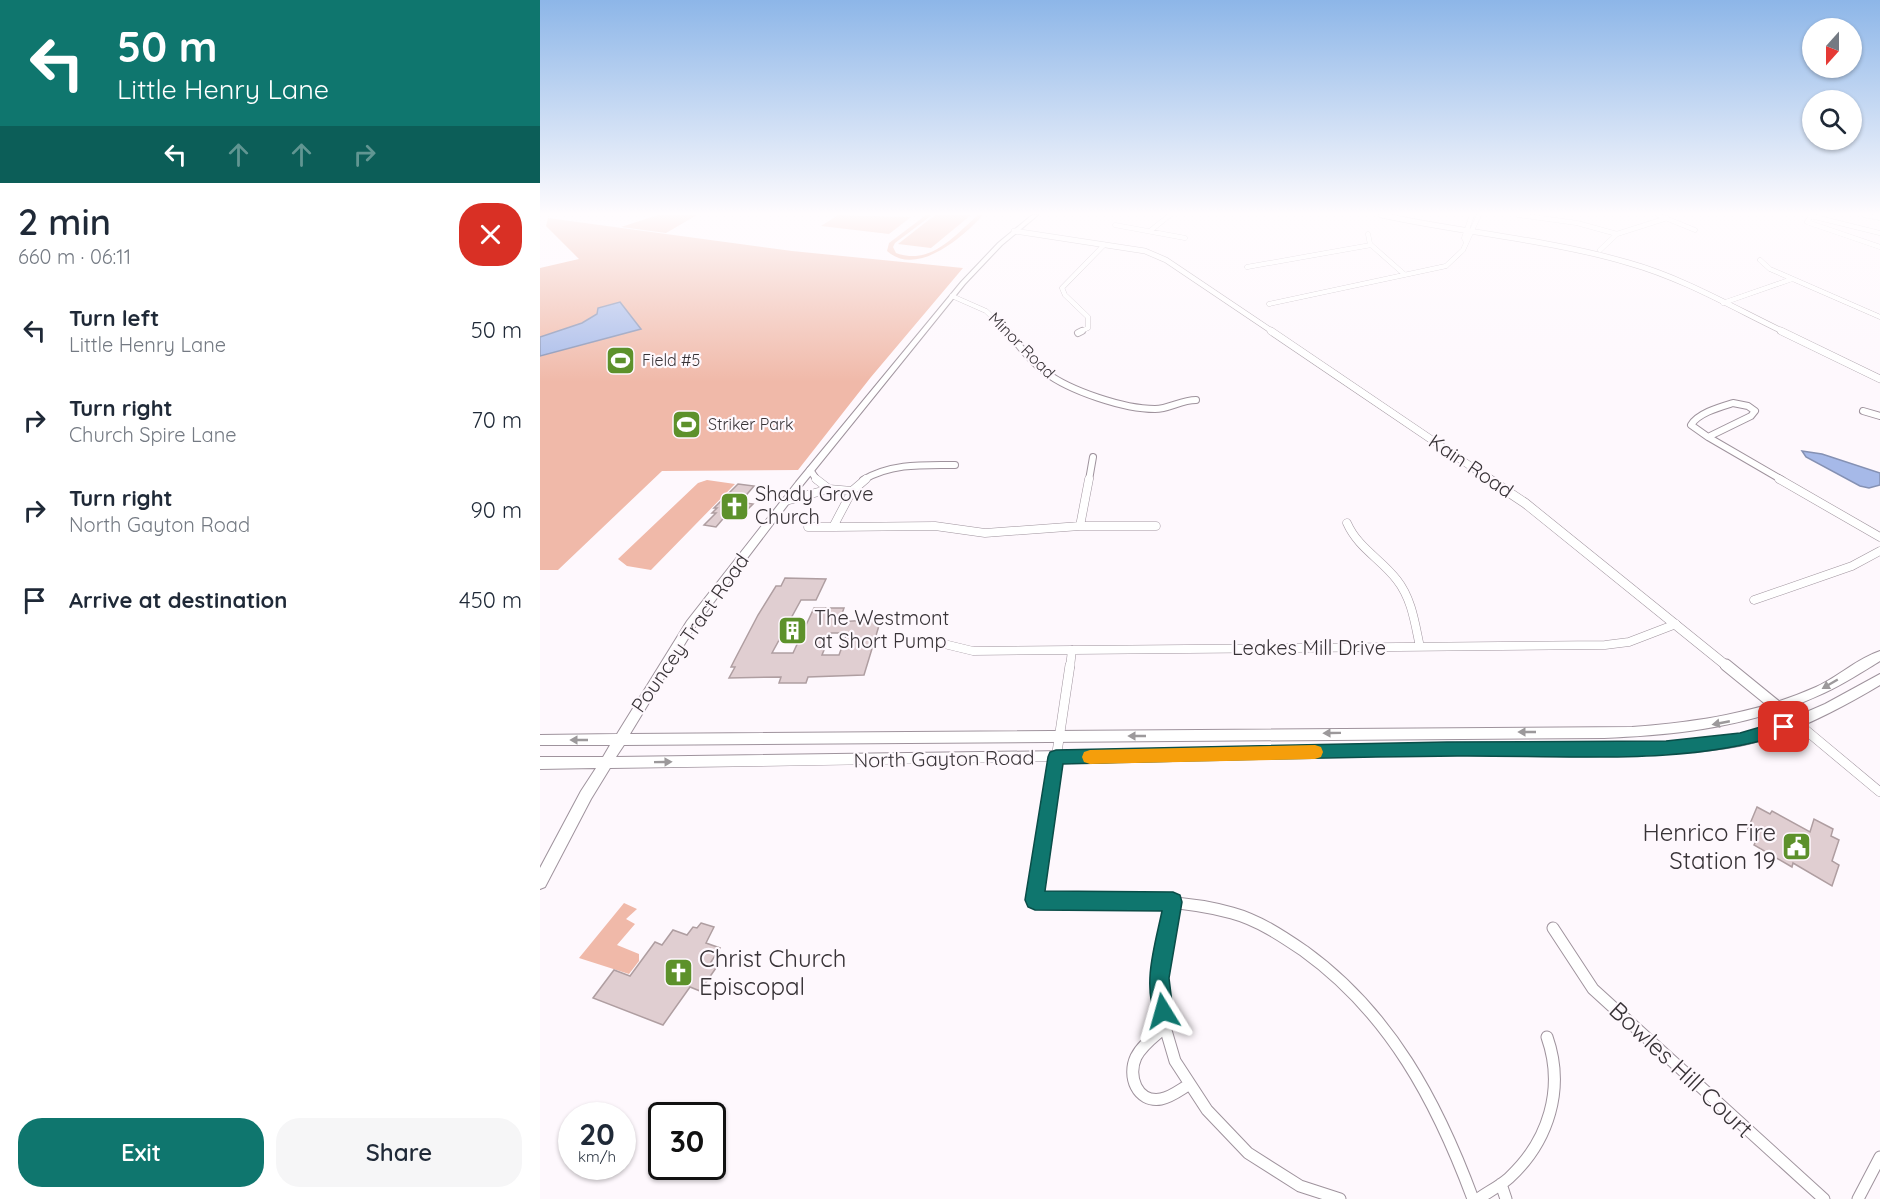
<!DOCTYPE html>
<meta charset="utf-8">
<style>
:root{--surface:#fff;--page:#f6f6f7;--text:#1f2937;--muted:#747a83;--accent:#0f766e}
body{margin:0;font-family:Quicksand,sans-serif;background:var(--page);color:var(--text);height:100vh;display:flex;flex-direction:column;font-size:22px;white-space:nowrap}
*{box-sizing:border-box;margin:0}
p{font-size:20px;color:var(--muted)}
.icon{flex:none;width:33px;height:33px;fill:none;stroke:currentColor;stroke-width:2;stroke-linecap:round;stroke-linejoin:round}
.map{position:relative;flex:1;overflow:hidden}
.sheet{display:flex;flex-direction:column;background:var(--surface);width:540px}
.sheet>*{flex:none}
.top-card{background:#0f766e;color:#fff;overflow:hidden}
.needle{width:39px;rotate:201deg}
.fabs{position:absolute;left:1262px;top:18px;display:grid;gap:12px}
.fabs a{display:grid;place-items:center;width:60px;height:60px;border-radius:50%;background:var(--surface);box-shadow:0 2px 4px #0004;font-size:30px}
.speed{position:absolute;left:18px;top:1102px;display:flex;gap:12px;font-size:30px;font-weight:700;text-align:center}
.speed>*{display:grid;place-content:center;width:78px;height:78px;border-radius:50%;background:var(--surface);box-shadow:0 2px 4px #0004;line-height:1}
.speed small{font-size:15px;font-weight:400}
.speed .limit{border:3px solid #111;border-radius:9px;background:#fff;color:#111}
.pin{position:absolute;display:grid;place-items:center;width:51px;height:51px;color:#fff;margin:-26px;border-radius:12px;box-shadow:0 3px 9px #0006}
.me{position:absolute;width:66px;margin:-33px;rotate:352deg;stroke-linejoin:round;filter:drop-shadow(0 0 4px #0008)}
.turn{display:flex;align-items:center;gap:21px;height:126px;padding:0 18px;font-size:27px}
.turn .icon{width:78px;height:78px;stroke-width:2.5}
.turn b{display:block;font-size:42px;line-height:51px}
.lanes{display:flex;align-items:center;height:57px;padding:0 18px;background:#0003;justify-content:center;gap:30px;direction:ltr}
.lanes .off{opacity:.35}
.round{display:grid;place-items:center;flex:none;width:63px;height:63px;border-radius:24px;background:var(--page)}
.overview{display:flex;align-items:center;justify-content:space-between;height:102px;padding:0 18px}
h1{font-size:36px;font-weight:600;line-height:45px}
.action{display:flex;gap:12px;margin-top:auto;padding:12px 18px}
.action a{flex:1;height:69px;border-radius:24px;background:var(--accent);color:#fff;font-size:24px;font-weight:600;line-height:69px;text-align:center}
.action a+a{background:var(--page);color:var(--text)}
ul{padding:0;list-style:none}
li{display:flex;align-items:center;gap:18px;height:90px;padding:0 18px}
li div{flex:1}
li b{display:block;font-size:22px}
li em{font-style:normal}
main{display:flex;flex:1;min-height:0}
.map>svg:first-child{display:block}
.green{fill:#f0b9a9}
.water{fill:#a6b9e8;stroke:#8591b3;stroke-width:1.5}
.building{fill:#e0ced1;stroke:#af9ea1;stroke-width:1.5;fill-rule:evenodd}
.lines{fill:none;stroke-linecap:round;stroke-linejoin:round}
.minor-far4-casing{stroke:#9f939d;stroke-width:5}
.minor-far3-casing{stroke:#9f939d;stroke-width:8}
.minor-far2-casing{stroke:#9f939d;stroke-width:9}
.minor-far1-casing{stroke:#9f939d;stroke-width:10}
.minor-casing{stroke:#9f939d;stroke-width:13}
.tertiary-far3-casing{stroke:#9f939d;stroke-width:6}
.tertiary-far2-casing{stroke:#9f939d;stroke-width:8}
.tertiary-far1-casing{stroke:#9f939d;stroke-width:10}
.tertiary-casing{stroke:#9f939d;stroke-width:13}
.secondary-casing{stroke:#9f939d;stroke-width:2}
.minor-far4{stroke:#fff;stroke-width:4.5}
.minor-far3{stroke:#fff;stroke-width:6}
.minor-far2{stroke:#fff;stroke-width:8}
.minor-far1{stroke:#fff;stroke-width:9}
.minor{stroke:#fff;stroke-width:11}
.tertiary-far3{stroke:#fff;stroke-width:5}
.tertiary-far2{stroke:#fff;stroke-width:7}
.tertiary-far1{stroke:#fff;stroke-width:9}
.tertiary{stroke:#fff;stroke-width:11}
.secondary{fill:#fff;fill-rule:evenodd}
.oneway{fill:#9c999b}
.route{fill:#0f766e;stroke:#0a4d48;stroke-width:1.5}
.slow{fill:#f59e0b}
.labels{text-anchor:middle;stroke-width:4.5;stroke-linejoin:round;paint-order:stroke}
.far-street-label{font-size:16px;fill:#383337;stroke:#fef8fd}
.far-poi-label{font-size:16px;fill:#383337;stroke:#fef8fd;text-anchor:start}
.street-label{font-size:20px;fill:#383337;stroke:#fef8fd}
.poi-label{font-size:20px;fill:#383337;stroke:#fef8fd;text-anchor:start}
.near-poi-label{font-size:24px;fill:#383337;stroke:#fef8fd;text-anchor:end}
.near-street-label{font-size:24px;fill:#383337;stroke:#fef8fd}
</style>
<main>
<section class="sheet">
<div class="top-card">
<div class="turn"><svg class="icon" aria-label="left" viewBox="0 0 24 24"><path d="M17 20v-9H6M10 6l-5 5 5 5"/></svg><div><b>50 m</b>Little Henry Lane</div></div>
<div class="lanes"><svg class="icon" aria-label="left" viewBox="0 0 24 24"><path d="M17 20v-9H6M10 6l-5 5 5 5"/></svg><svg class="icon off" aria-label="ahead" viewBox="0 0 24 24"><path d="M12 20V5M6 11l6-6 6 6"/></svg><svg class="icon off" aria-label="ahead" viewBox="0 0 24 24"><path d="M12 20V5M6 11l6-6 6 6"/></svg><svg class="icon off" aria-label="right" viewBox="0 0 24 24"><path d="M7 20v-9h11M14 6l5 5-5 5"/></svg></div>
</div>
<div class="overview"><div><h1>2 min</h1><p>660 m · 06:11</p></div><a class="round" style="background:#d93025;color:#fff"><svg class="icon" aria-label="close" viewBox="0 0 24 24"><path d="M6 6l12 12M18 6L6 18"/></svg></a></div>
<ul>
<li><svg class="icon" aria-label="left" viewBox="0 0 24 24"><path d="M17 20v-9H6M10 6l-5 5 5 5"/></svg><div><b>Turn left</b><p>Little Henry Lane</p></div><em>50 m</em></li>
<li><svg class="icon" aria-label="right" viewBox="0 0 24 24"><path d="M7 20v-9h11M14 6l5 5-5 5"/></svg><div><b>Turn right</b><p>Church Spire Lane</p></div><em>70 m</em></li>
<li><svg class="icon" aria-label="right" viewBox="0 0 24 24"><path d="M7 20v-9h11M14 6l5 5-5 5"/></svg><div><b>Turn right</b><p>North Gayton Road</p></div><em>90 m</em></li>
<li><svg class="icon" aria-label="arrive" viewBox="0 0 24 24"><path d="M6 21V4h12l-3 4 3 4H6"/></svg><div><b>Arrive at destination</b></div><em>450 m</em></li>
</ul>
<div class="action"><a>Exit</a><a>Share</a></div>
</section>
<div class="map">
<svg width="1340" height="1199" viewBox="0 0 1340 1199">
<rect width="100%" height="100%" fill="#fef8fd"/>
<path class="green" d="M118 215H157L126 233 81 227Z
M298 215 371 217 349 234 281 226Z
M386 215H392L355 243 353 247 356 253C391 266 415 235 438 215H443C424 236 377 278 347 251L349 243Z
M395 215H431L391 248 358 244Z
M8 218 252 251 423 268 331 377 258 470 122 471 18 570H0V268L39 259 6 226Z
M167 480 195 484 111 570 87 566 78 559 158 483Z
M84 903 97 909 86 919 95 924 77 945 99 954V961L89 974 39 958Z"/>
<path class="water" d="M80 302 101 329 0 356V337L42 323 57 314 58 308Z
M1262 451 1282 454 1340 473V485L1329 488 1320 486 1266 457Z"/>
<path class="building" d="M198 484 214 486 202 500 207 501 205 503 213 504 205 512 188 513 176 527 164 525 176 513H172L177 508H174Z
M245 578 286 579 276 600H261L232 653H253L274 608H304L299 622 341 619 324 675 268 677 266 683H239L241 677 189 678 195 667H191L194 661 218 615 236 586H241ZM291 633H307L299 655H282Z
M1217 807 1230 814 1232 811 1270 832 1274 819 1293 829 1291 836 1299 840 1292 861 1299 865 1292 886 1253 863 1252 867 1214 845 1218 837 1207 831Z
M161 923 174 927 166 943 180 948 171 962 178 965 160 991 150 987 123 1025 53 998 74 970 90 976 115 942 122 945 133 930 147 935 153 927 157 928Z"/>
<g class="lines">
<defs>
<path id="minor-far4" d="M978 215 1037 223 1077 234
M1118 215 1155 230
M1324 215 1340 218
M575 225 645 238
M610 231 630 215
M1340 233 1271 216 1267 222 1340 247
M828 234 830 244 864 274
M926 242 924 238 932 215
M1060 250 1077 234 1127 218
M1220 260 1230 269 1340 317
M707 267 831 245
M412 296 446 311 468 332
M1183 303 1252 279
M729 304 906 266 923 250 939 215
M539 332 548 328V317L525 295 522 288 564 245"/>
<path id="minor-far3" d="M467 331C479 345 490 361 505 372 530 391 584 409 615 409 629 409 641 400 656 400
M538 333 542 331
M1193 403 1208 406 1215 411 1211 416 1168 437 1151 425C1158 413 1180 407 1193 403Z
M1323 411 1340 416
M1168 437 1242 480
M270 470 277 480
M323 480C352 463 383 465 415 465
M549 480 553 457"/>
<path id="minor-far2" d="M276 479 289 489
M1239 479 1340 537
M312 491 326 479
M246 501 289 489 312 491 293 527 395 526 445 533 540 526 549 479
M807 523C818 548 841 559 857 580 872 599 875 624 880 647
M540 526H616
M268 527H293
M1214 600 1312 566 1340 551
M400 643 433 651 1065 645 1089 642 1136 624
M530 667 532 650"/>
<path id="minor-far1" d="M530 665 495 900 616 902
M1256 722 1340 792"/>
<path id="minor" d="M529 901C583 901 640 898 692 913 718 920 742 936 764 951 850 1013 897 1102 933 1199
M633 902 619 978 625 1027 635 1061 667 1110 708 1153 760 1186 800 1199
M1013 928 1053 989 1284 1199
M625 1027C615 1036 602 1045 596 1057 587 1076 597 1103 621 1099 632 1097 641 1089 650 1084
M961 1184 966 1199
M938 1199C948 1192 960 1186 969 1178 1009 1141 1025 1088 1007 1037
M1318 1199 1340 1157"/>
<path id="tertiary-far3" d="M841 215C923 233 1008 239 1089 263 1143 278 1194 308 1244 332
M474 231 605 251 626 260 733 332"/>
<path id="tertiary-far2" d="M731 331 951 480
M1241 331 1340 379"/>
<path id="tertiary-far1" d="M949 479 985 503 1188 667"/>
<path id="tertiary" d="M1186 665 1256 722"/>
<path id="secondary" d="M492 215H498L462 245 425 284 262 486 155 627 90 734 1092 727C1156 722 1218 713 1276 687 1298 677 1318 658 1340 651V661C1322 672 1304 684 1284 693 1214 726 1140 735 1064 738L84 745 76 757 523 751 837 745 1144 742 1197 736 1234 726 1285 704 1340 674V685C1296 711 1249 736 1199 746 1152 755 1104 754 1057 754 984 755 911 754 838 755 582 760 326 765 70 768L51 799 5 887 0 889V868L41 791 56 768 0 769V757H63L70 745H0V735L77 734 147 621 256 482 421 282 458 243Z"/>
</defs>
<use href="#minor-far4" class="minor-far4-casing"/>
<use href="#minor-far3" class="minor-far3-casing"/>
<use href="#minor-far2" class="minor-far2-casing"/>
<use href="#minor-far1" class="minor-far1-casing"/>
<use href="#minor" class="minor-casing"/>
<use href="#tertiary-far3" class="tertiary-far3-casing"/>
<use href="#tertiary-far2" class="tertiary-far2-casing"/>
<use href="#tertiary-far1" class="tertiary-far1-casing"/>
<use href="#tertiary" class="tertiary-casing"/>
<use href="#secondary" class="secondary-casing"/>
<use href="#minor-far4" class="minor-far4"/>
<use href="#minor-far3" class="minor-far3"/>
<use href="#minor-far2" class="minor-far2"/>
<use href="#minor-far1" class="minor-far1"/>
<use href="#minor" class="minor"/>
<use href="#tertiary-far3" class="tertiary-far3"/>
<use href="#tertiary-far2" class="tertiary-far2"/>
<use href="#tertiary-far1" class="tertiary-far1"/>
<use href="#tertiary" class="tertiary"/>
<use href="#secondary" class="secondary"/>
</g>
<defs><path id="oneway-solid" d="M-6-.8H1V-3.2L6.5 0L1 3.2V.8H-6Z" transform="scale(1.5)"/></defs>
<g class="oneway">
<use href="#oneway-solid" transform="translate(1290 684) rotate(150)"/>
<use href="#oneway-solid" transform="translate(1181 723) rotate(169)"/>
<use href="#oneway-solid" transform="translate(987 732) rotate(-180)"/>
<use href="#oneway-solid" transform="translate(792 733) rotate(179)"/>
<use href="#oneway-solid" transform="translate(597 736) rotate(180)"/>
<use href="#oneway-solid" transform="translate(39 740) rotate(-180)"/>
<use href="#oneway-solid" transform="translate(123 762) rotate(-1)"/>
</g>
<linearGradient id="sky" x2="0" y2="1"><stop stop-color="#8db6e8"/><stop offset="0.56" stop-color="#fffcfe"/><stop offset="1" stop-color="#fffcfe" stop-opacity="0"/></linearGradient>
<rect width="1340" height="382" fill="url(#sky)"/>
<path class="route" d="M1244 720 1250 722 1252 727 1250 732C1151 767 1022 755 917 756 786 757 655 761 523 764L505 891 633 892 640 895 642 902 629 978 633 1011 630 1018 623 1021 616 1018C602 984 615 945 622 911L495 910 488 907 485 900 508 757 510 752 516 750 907 742 1126 741 1200 733Z"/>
<path class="slow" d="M775 745 781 747 783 752 781 757 775 759 550 764 544 762 542 757 544 752 550 750Z"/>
<defs>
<symbol id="stadium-square" viewBox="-11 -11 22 22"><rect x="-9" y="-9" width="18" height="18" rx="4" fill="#5d912b" stroke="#fef8fd"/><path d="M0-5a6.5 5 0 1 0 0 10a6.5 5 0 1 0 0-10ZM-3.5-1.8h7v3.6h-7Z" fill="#fff"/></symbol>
<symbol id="church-square" viewBox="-11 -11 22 22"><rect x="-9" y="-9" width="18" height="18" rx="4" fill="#5d912b" stroke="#fef8fd"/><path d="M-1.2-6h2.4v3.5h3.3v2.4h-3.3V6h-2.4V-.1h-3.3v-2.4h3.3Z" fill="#fff"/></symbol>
<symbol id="building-square" viewBox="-11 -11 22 22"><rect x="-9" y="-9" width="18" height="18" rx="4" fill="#5d912b" stroke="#fef8fd"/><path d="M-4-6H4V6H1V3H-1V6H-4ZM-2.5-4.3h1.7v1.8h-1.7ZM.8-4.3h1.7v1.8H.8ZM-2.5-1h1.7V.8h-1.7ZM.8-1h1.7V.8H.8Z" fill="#fff"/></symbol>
<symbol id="civic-square" viewBox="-11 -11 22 22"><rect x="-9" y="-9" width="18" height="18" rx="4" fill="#5d912b" stroke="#fef8fd"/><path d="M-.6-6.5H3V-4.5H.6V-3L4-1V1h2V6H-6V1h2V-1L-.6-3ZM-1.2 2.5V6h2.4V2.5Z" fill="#fff"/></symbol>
</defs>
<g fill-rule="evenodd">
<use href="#stadium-square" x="64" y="344" width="33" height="33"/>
<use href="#stadium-square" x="130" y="408" width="33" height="33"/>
<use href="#church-square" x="178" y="490" width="33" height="33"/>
<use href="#building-square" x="236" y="614" width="33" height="33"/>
<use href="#civic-square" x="1240" y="830" width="33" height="33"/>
<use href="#church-square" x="122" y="956" width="33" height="33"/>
</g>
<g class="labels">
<g class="far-street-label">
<text transform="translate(482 345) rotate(45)" y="6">Minor Road</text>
</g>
<g class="far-poi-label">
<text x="102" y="366">Field #5</text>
<text x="168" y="430">Striker Park</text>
</g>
<g class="street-label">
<text transform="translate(931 466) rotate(34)" y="7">Kain Road</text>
<text transform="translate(150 633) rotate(-55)" y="7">Pouncey Tract Road</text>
<text x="769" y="655">Leakes Mill Drive</text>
<text transform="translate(404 759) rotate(-1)" y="7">North Gayton Road</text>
</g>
<g class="poi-label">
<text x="215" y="501">Shady Grove<tspan x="215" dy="23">Church</tspan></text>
<text x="274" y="625">The Westmont<tspan x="274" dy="23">at Short Pump</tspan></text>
</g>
<g class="near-poi-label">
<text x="1236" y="841">Henrico Fire<tspan x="1236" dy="28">Station 19</tspan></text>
<text x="159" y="967" text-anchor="start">Christ Church<tspan x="159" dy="28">Episcopal</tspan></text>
</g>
<g class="near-street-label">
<text transform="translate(1141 1070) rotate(43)" y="8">Bowles Hill Court</text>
</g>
</g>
</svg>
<div class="fabs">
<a><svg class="needle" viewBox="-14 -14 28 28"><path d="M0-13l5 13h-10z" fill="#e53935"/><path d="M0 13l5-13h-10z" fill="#747a83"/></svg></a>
<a><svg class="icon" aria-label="search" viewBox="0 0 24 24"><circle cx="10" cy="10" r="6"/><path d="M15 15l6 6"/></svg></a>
</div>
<div class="speed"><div>20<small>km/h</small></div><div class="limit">30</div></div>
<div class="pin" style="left:1244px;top:727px;background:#d93025"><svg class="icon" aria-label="arrive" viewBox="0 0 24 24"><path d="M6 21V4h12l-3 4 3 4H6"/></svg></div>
<svg class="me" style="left:623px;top:1011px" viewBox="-20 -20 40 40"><path d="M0-17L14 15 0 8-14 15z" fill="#0f766e" stroke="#fff" stroke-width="4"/></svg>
</div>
</main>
